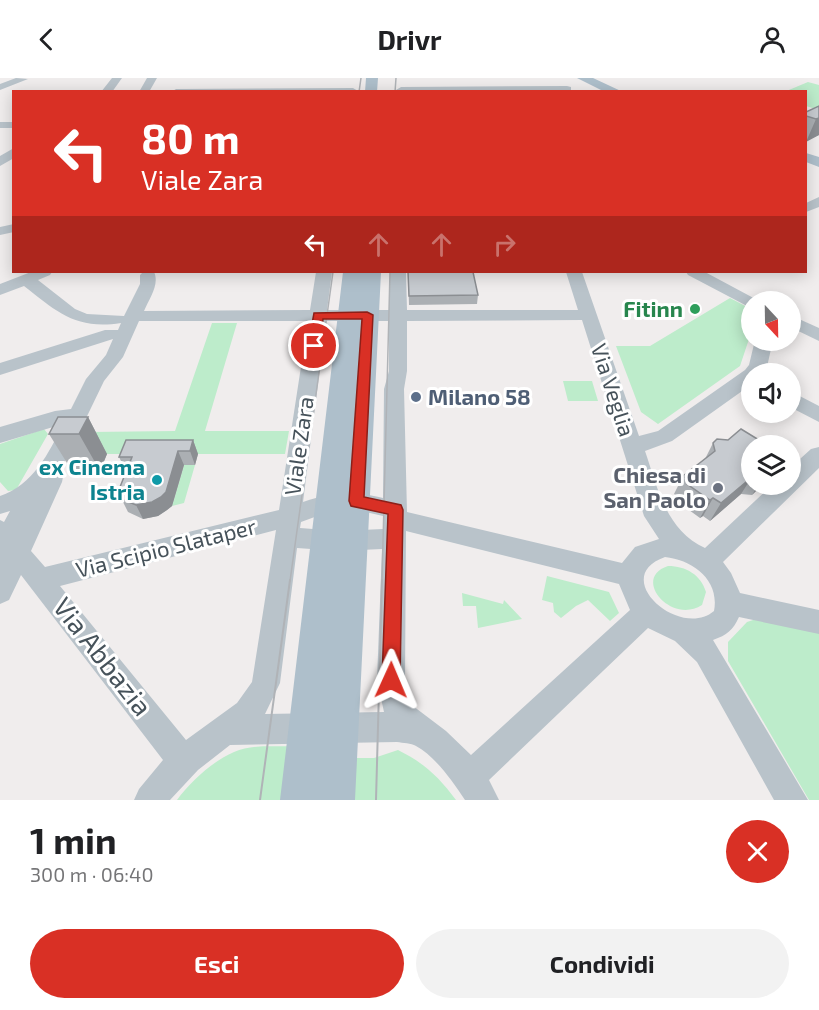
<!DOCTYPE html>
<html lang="it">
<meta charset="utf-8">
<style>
:root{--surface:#fff;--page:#f2f2f2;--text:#202124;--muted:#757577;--accent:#d93025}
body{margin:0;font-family:"Exo 2",sans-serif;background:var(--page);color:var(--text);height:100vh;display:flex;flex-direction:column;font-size:22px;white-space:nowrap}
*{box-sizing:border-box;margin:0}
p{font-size:20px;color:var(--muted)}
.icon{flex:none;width:33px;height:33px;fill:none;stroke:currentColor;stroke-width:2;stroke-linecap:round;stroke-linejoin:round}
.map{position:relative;height:722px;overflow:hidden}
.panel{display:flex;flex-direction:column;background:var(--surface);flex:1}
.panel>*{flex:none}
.top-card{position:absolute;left:12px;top:12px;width:795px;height:183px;border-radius:0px;box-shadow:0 3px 15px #0003;background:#d93025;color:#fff;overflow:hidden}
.needle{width:39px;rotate:158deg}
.fabs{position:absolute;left:741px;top:213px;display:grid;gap:12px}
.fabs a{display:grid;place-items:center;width:60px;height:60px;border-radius:50%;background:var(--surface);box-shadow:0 3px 15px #0003;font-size:30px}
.pin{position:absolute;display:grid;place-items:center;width:51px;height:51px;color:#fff;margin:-26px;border:3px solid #fff;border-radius:50%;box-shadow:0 2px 6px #0007}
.me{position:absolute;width:66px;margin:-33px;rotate:1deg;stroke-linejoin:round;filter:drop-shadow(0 0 4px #0008)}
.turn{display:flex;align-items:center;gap:21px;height:126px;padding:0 30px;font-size:27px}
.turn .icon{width:78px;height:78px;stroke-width:2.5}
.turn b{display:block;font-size:42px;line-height:51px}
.lanes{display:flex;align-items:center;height:57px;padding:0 30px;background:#0003;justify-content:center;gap:30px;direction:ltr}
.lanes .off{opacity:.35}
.round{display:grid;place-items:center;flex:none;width:63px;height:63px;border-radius:32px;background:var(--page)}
.head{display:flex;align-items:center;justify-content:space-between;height:102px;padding:0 30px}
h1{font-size:36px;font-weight:700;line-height:45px}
.action{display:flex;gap:12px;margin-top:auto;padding:12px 30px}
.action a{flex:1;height:69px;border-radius:36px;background:var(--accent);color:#fff;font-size:24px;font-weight:700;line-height:69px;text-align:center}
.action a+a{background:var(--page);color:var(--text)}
header{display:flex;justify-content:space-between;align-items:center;height:78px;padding:0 30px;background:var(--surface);font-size:27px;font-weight:700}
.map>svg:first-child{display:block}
.green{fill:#bdeccb}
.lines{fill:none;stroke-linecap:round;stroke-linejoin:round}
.minor{fill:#b9c3ca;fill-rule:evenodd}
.major{fill:#aebfcb;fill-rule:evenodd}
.tram-far1{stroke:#b0b3b7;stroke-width:1.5}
.tram{stroke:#b0b3b7;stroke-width:2}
.wall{fill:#abafb3}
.shaded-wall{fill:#8b8e92}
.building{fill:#c7cbd0;stroke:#8b8e92;stroke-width:1.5}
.route{fill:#d93025;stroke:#8d1f18;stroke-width:1.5}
.leisure-dot{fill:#2e9e5b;stroke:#fff;stroke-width:2}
.service-dot{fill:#5c6f8a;stroke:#fff;stroke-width:2}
.culture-dot{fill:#0f9aa8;stroke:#fff;stroke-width:2}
.worship-dot{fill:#6b7280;stroke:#fff;stroke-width:2}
.labels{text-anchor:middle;stroke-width:6;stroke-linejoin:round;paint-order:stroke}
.leisure-label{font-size:22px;font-weight:bold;fill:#27864d;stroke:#fff;text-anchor:end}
.street-label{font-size:22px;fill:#46525a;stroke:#fff}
.service-label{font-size:22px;font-weight:bold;fill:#4e5e75;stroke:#fff;text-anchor:start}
.culture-label{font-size:22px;font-weight:bold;fill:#0d838f;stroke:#fff;text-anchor:end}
.worship-label{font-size:22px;font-weight:bold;fill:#5b616d;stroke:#fff;text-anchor:end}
.near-street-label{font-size:27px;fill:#46525a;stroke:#fff}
</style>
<header><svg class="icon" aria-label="back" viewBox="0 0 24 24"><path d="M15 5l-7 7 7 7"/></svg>Drivr<svg class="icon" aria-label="person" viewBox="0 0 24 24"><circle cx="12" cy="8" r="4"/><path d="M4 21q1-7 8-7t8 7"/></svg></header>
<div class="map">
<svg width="819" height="722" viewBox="0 0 819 722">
<rect width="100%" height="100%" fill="#f0eded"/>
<path class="green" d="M808 4 819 7V32L806 28V14H784Z
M730 220 751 231V255L740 288 658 346 641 334 616 268H650Z
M212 245H237L205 353H289L285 376H79L90 354 175 353Z
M563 303H592L598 323H568Z
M44 351 48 356 16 412 8 413 0 404V366Z
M184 387H195L184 425 172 428Z
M668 488C686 488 701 497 706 514L702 527C671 547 631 500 668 488Z
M547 498 609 514 619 535 610 543 588 522 576 528 561 540 554 534 553 525 542 522Z
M462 515 503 526 504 522 522 541 478 550 476 528H463Z
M756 541 819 554V722H809L728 583V564L747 544Z
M291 668 285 722H177C191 703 213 683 234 674 251 666 273 669 291 668Z
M398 672C424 685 438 698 456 722H349L351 680H374Z"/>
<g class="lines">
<path class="minor" d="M16 0 28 1 0 12V6Z
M112 0H122L112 14H101Z
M147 0H157L149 14H139Z
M567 8 571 9V13L396 12 401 9Z
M353 10 358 13 171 14 176 11Z
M0 44H14V50H0Z
M14 70V80L0 88V78Z
M819 119V129L806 134V125Z
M14 146V154L0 157V149Z
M31 194H52L50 197 38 202 75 231 87 236 124 238 140 206V197L143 194H154C160 206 149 221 144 233L310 232 316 194H332L327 232H389L390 194H406L407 232H578L566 194H582L639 358 658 353 745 292 749 287 755 262H773L767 289 763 296H752V306L672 363 645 373C658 411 666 452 705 470L773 406H790V390L811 371 819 369V390L723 484 731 495 740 515 819 532V556L739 539C733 552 727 557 713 562L808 722H774L697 584 675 563 648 550 489 702 499 722H465C453 704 436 679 416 668 411 665 403 665 397 664L230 667 198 692 170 722H134L139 711 163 682 21 497 9 522 0 526V442L4 444 10 433 0 436V418C33 407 49 375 63 346L0 365V349L55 333 71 331 86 301 106 277 113 261 0 297V285L105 252H118L121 245C76 252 57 234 24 208L0 217V206ZM582 242 644 438 659 461 635 469 622 485 407 434 404 311 407 293V243ZM139 243H308L279 432 45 489 31 473 62 404 64 394 62 390 104 303 123 279ZM326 243H389V293L384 311 383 420C349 412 336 413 303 424ZM357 432 383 438V451L339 453 300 450 301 444 331 433ZM276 452 252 604 237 625 186 662 60 508ZM406 453 619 506 630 532 471 677 446 653 413 628 409 623 405 602ZM297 470 339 473 382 471 377 602 384 634 265 636 280 605ZM665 479C693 482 720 502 714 533 680 562 608 499 665 479Z
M686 194H705L761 224H752V229L747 228 688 197Z
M790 237 819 250V263L790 249Z
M790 313 819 328V344L790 329Z"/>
<path class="major" d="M366 0H378L377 14H365Z
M577 0H593L623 14H605Z
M806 75 819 79V89L806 84Z
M343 194H381L355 722H280Z"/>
<path class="tram-far1" d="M359 14 361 0
M395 14 396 0
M290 503 333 194
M382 503 390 194"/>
<path class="tram" d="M260 722 290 502
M376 722 382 502"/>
</g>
<path class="wall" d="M819 28V57L806 63V34Z
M408 194 478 217 477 226 409 227Z
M88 339 107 376 100 393H72L49 356Z
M193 362 198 376 195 387H184L172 428 167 432 158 438 143 441 128 434 118 414 126 393 119 379Z
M713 365 752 368V406H761L756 413 752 417 741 416 710 443 703 438 700 440 678 424 680 421 674 416 683 398 705 381Z"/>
<path class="shaded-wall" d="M819 40V57L806 64 816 41Z
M88 339 107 376 100 393 79 356Z
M193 362 198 376 195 387 190 373Z
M178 373 184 387 172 428 167 432 158 438 143 441 136 427Z
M752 399 741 416 710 443 721 425Z
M759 406H761L756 413 752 417Z
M713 420 703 438 700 440 710 422Z"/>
<path class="building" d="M819 28V40L816 41 806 38V34Z
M408 194H473L478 217 409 218Z
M58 339H88L79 356H49Z
M741 351 759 362 760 368H752V399L721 425 713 420 710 422 687 406 691 404 683 398 715 373 713 365 717 361 728 362Z
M126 362H193L190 373H178L166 414 161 419 152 424 136 427 121 421 118 414 132 379H119Z
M778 363 786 368H772Z"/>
<path class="route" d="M367 234 373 237 364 419 401 427 403 432 400 602 397 609 391 611 384 609 382 602 388 436 351 428 349 423 362 241H323L320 268 314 272 308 268 314 235Z"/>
<circle class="leisure-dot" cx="695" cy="231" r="6"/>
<circle class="service-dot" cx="416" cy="319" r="6"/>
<circle class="culture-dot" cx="157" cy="402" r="6"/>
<circle class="worship-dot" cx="718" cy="410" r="6"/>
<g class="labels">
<g class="leisure-label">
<text x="683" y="239">Fitinn</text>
</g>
<g class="street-label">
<text transform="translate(613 312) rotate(72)" y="8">Via Veglia</text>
<text transform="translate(299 368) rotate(-82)" y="8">Viale Zara</text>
<text transform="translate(166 470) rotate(-14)" y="8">Via Scipio Slataper</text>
</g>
<g class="service-label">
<text x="428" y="327">Milano 58</text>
</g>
<g class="culture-label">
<text x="145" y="397">ex Cinema<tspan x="145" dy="25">Istria</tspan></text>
</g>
<g class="worship-label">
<text x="706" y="405">Chiesa di<tspan x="706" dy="25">San Paolo</tspan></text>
</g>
<g class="near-street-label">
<text transform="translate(102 579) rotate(52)" y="9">Via Abbazia</text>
</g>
</g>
</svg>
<div class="fabs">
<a><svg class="needle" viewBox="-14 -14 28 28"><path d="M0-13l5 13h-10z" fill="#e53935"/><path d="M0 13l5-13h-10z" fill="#757577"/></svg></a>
<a><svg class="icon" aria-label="sound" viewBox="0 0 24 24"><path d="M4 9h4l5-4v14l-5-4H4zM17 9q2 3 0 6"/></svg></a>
<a><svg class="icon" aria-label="layers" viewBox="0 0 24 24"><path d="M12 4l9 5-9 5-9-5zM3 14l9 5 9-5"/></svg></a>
</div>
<div class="pin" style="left:314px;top:268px;background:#d93025"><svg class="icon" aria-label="arrive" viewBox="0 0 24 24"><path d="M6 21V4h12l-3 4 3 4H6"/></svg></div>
<svg class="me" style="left:391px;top:602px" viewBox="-20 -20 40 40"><path d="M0-17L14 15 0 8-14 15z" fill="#d93025" stroke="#fff" stroke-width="4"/></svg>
<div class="top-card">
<div class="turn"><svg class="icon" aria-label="left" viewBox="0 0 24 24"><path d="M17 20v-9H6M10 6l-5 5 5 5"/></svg><div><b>80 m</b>Viale Zara</div></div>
<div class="lanes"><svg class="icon" aria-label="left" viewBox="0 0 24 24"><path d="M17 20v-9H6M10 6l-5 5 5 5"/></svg><svg class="icon off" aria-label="ahead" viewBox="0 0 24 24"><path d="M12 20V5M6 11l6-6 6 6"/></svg><svg class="icon off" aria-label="ahead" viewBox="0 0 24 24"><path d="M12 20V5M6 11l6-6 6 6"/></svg><svg class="icon off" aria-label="right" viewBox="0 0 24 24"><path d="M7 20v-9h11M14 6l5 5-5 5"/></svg></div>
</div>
</div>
<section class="panel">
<div class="head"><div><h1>1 min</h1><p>300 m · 06:40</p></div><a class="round" style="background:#d93025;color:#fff"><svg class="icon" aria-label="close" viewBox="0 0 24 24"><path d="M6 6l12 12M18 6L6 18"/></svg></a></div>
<div class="action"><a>Esci</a><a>Condividi</a></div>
</section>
